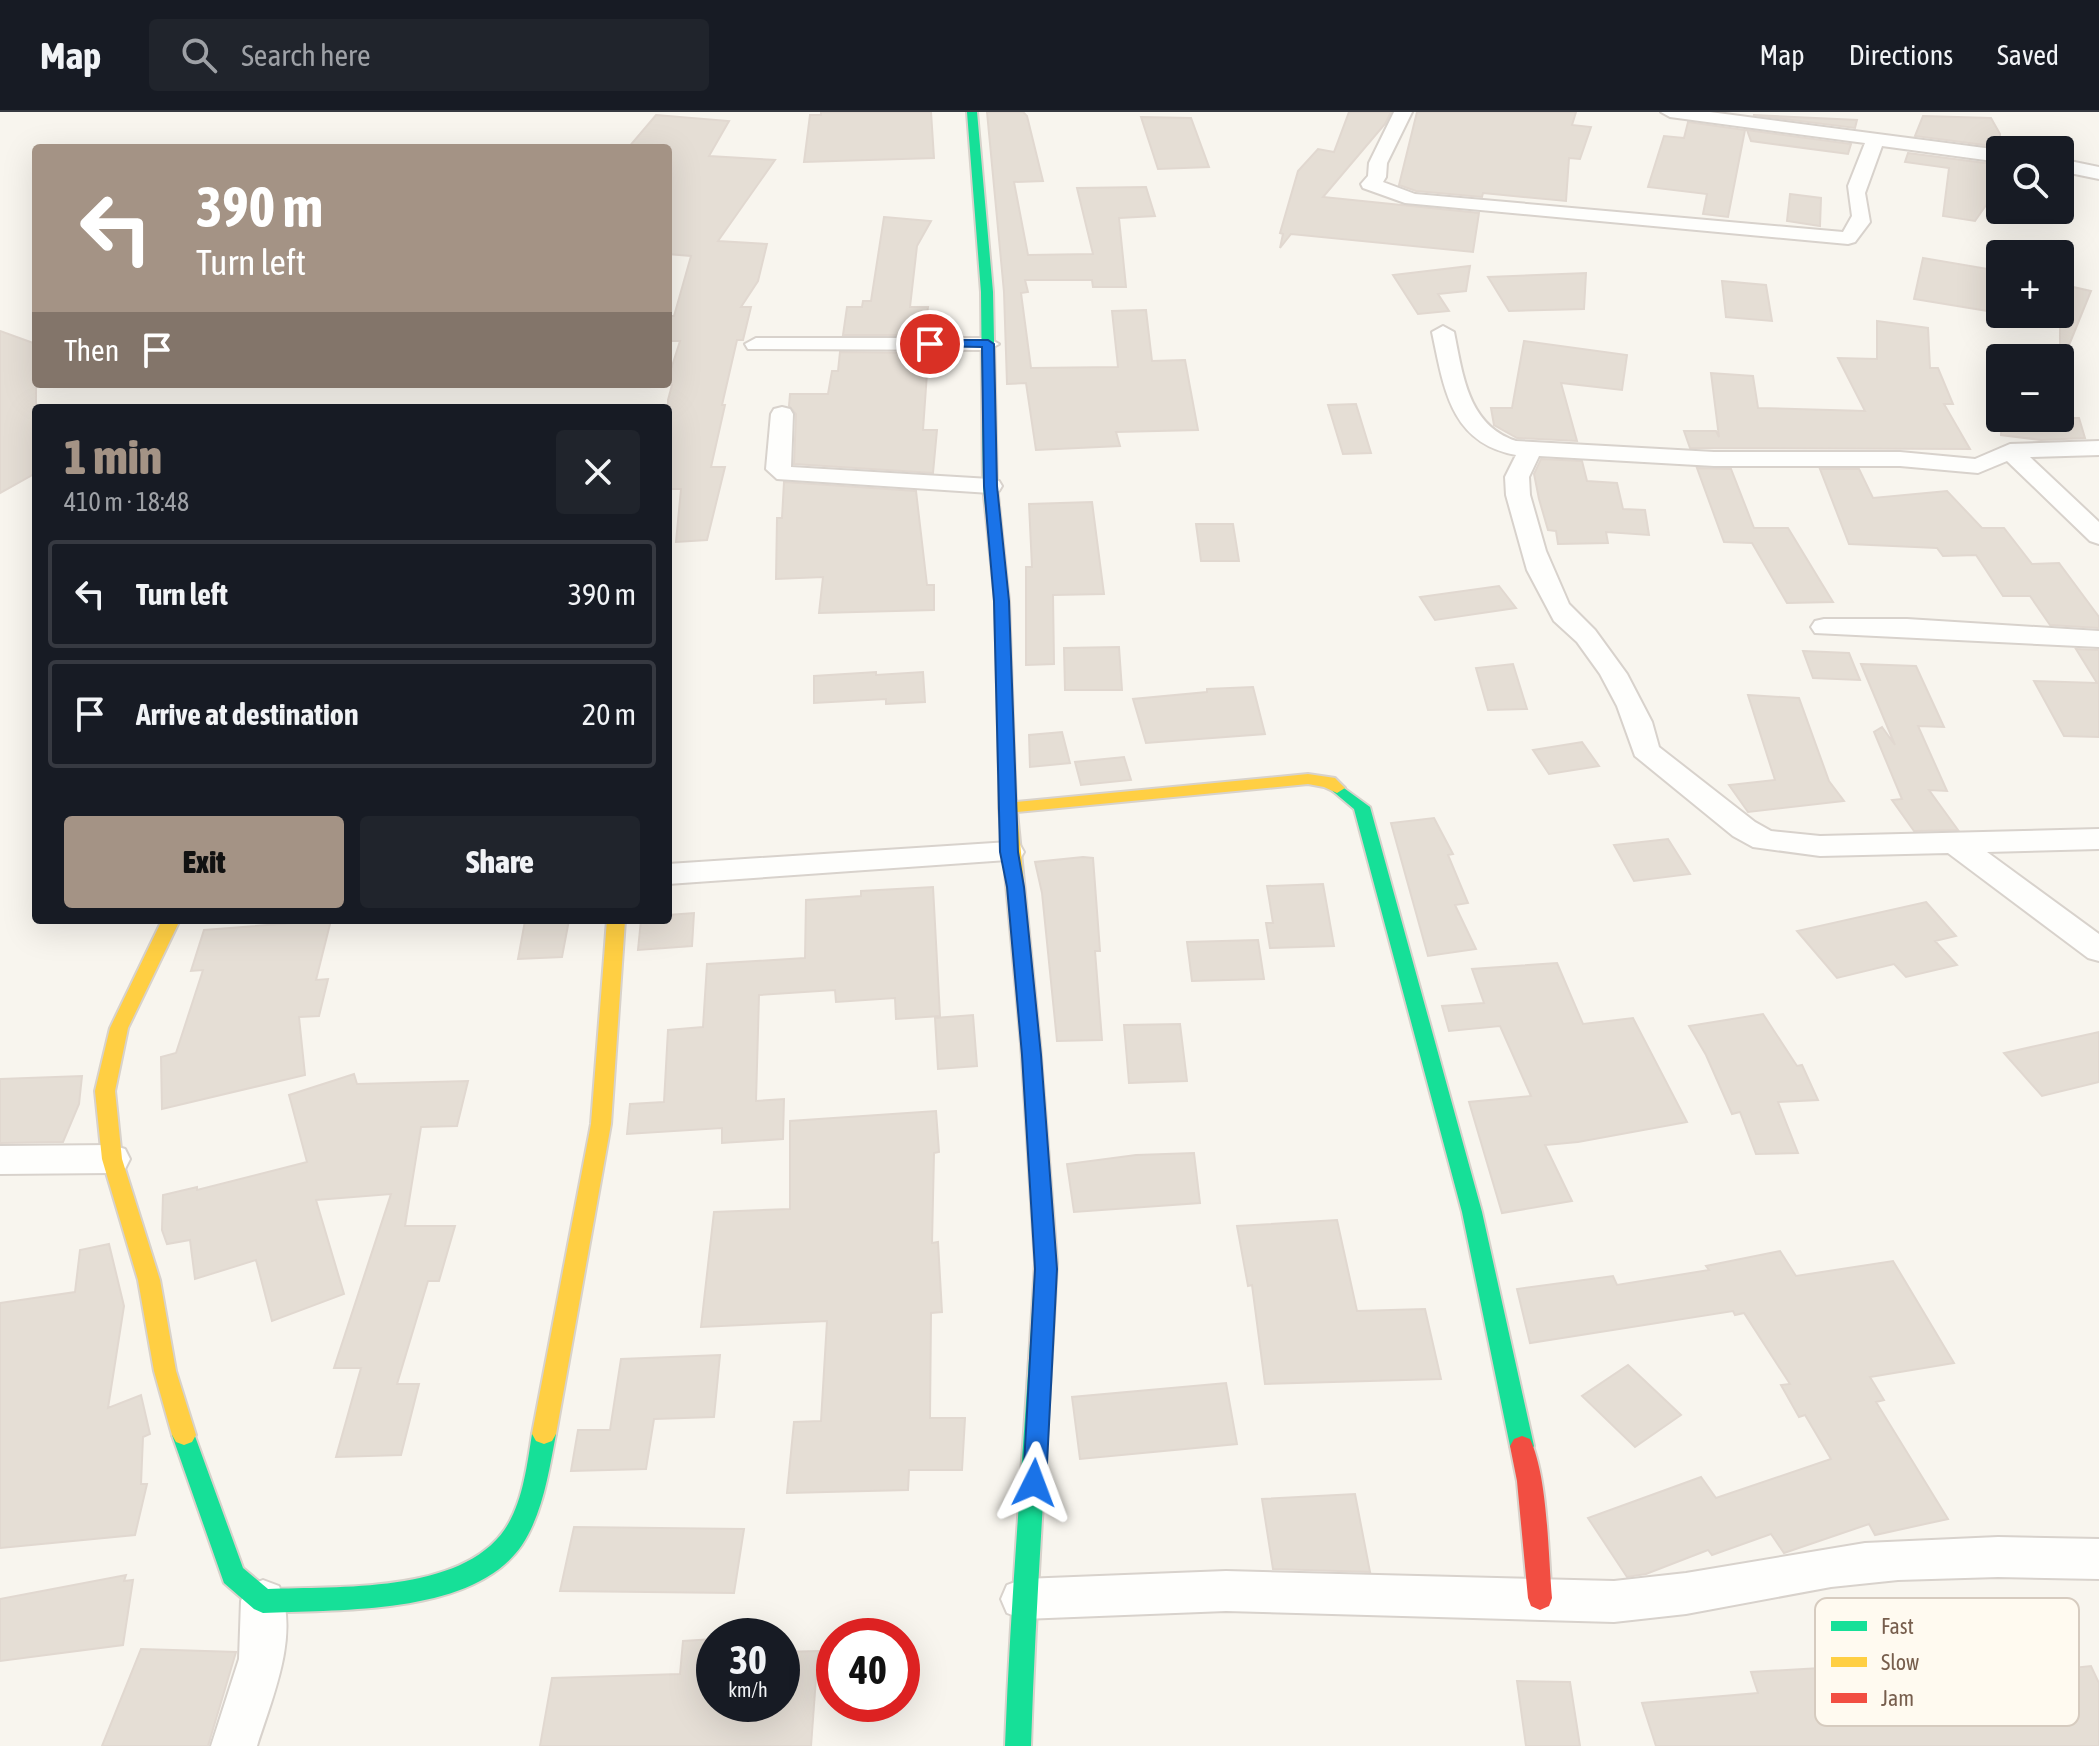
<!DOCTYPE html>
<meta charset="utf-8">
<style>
:root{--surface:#171b24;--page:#20242c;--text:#f1f3f6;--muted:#9ea1a6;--line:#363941;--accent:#a49385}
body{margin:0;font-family:"Asap Condensed",sans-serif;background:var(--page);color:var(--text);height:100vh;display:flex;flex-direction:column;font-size:30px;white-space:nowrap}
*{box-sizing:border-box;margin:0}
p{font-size:26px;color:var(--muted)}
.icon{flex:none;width:44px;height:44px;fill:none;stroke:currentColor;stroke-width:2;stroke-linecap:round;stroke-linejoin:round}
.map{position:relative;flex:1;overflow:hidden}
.sheet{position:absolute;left:32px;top:292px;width:640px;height:520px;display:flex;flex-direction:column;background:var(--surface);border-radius:8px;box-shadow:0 8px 32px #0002}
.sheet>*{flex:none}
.top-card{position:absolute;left:32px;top:32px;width:640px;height:244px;border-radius:8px;box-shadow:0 8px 32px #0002;background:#a49385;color:#fff;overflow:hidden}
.buttons{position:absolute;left:1986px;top:24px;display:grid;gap:16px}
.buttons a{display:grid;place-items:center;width:88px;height:88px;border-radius:8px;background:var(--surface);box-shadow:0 8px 32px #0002;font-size:40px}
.speed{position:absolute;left:696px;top:1506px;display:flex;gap:16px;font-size:40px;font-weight:700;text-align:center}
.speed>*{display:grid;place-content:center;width:104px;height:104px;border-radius:50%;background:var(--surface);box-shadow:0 8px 32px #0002;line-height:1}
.speed small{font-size:20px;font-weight:400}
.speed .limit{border:12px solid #d22;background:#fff;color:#111}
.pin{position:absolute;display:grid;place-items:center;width:68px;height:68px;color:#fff;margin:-34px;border:4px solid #fff;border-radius:50%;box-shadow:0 2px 8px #0007}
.me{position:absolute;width:88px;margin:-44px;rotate:3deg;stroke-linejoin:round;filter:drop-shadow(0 0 6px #0008)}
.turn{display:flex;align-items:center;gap:28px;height:168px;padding:0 32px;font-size:36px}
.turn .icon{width:104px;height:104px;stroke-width:2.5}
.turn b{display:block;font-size:56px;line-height:68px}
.then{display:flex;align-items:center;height:76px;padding:0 32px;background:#0003;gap:16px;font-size:30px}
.round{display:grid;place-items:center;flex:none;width:84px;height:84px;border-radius:8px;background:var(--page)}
.overview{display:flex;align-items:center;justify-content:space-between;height:136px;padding:0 32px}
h1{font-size:48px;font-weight:800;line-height:60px;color:var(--accent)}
.button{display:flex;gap:16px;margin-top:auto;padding:16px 32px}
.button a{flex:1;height:92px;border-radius:8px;background:var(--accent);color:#111;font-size:32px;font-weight:800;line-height:92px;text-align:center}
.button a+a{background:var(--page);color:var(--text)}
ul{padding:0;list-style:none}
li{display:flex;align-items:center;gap:24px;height:108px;margin:0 16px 12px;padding:0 16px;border:4px solid var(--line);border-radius:8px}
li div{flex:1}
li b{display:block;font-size:30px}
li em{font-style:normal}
header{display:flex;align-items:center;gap:48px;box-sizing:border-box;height:112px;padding:0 40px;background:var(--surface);border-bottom:2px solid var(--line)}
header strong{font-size:38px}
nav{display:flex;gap:44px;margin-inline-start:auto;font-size:28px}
.search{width:560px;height:72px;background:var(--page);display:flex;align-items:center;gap:20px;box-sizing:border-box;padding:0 28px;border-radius:8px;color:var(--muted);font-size:30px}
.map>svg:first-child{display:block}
.building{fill:#e5ded5;stroke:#e1d8d0;stroke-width:2}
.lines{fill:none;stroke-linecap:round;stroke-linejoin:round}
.street-casing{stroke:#d8d2cc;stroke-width:4}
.fast-casing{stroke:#d8d2cb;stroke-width:4}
.slow-casing{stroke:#d8d2cb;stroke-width:4}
.jam-casing{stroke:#d8d2cb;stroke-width:4}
.street{fill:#fefefc;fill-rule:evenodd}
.fast{fill:#16e098;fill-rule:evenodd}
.slow{fill:#ffcf43;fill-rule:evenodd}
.jam{fill:#f24e42;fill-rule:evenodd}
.route{fill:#1a73e8;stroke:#114b97;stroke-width:2}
.key{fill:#fffaf0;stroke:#d6cbbf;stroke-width:2}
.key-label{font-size:22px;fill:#775e4d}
</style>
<header>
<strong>Map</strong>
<div class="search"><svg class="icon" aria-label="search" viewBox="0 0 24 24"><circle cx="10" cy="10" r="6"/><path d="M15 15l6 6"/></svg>Search here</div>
<nav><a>Map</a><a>Directions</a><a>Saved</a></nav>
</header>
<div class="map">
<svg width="2099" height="1634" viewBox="0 0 2099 1634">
<rect width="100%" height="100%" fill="#f8f5ee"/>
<path class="building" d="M821 0H931L934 46 804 50 810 3H821Z
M987 0H1023L1027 4 1043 69 1014 70 1028 143 1093 142 1077 76 1146 75 1155 104 1119 106 1126 175H1093L1092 168H1025L1028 180 1021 181 1031 256 1118 255 1112 199 1146 198 1152 249 1185 248 1198 318 1116 320 1120 334 1036 338 1026 271 1007 272 1004 180Z
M1349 0H1391L1385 12 1323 85 1479 101 1473 140 1291 122 1280 136 1283 122 1280 121 1298 59 1318 37 1334 40Z
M1417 0H1576L1572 13 1591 15 1580 47 1569 46 1566 89 1483 81 1482 85 1416 79 1399 73Z
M656 3 729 9 709 44 775 48 718 129 767 132 758 169 741 195H751L743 228H737L722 293H725L711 355H725L707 428 676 430 681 377H668V288L672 273H666L680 229H668V204H674L691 144 668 142V36H628Z
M1753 3 1857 8 1855 16Z
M1923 4 1991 6 2000 22V35L1915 24Z
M1141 5 1191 6 1209 55 1158 57Z
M1688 10 1745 18 1728 105 1703 102 1707 82 1648 75 1664 24 1684 26Z
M1747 18 1851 32 1848 42 1751 29Z
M1908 41 2000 53V91L1989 89 1975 109 1943 104 1949 56 1905 50Z
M1790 82 1821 86 1820 114 1787 109Z
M884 105 931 109 917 134 910 195H928L924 223H843L847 195H862L863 189H871Z
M1923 146 2000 159V201L1914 187Z
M1470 154 1466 179 1438 182 1449 199 1418 202 1393 163Z
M1586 161 1584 197 1509 199 1488 165Z
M1722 169 1766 173 1772 209 1726 205Z
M2060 172 2091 179 2061 253H2060Z
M1877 209 1928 216 1930 256H1938L1953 292H1944L1970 337 1690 336 1684 319H1716L1719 325 1711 261 1753 264 1758 296 1865 299 1838 246 1877 247Z
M0 219 36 232V361L0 381Z
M1524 229 1627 243 1622 278 1561 271 1577 329 1517 326 1494 313 1491 296H1512Z
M840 240 921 241 918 261H927L923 318H937L933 361 794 352 796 302 789 294 790 282H828L832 259H838Z
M1356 292 1371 341 1343 342 1328 293Z
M2002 306H2079L2085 326 2041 328 2001 323Z
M1541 347 1582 349 1587 369 1617 371 1623 397 1645 398 1649 423 1606 420 1608 431 1558 432 1556 419 1548 418 1539 387 1534 362Z
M1697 356 1731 357 1754 416H1788L1833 490 1787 491 1752 431 1724 430Z
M1820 357H1859L1873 386 1947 379 1982 416H2004L2032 452 2059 451 2099 505V516L2050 513 2030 484H2003L1976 443 1943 444 1937 436 1849 432Z
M784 370 916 379 927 473H934V498L819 501 823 465 776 467 777 406H782Z
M1092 390 1104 482 1053 483 1054 552 1026 553V455H1032L1029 392Z
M1196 412H1233L1239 449H1201Z
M1499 474 1516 496 1435 508 1420 485Z
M1119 535 1122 578H1065L1064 536Z
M2076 537 2099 538V625L2064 624 2034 569 2097 571Z
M1803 539 1849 541 1860 568 1813 566Z
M1513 552 1527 597 1488 598 1476 556Z
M1861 552 1916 554 1944 615 1918 614 1947 679 1929 678 1958 718 1914 719 1892 688 1902 687 1874 620 1882 615 1895 633Z
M876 560V563L923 560 925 590 886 592V587L814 591V564Z
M1253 575 1265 622 1146 631 1133 587 1207 580V577Z
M1748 583 1799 586 1829 669 1844 689 1748 700 1729 673 1775 668Z
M1062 620 1070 651 1030 655 1029 623Z
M1582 630 1599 654 1549 662 1533 638Z
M1124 645 1131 668 1081 673 1075 650Z
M1434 706 1453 742 1448 743 1468 791 1455 793 1476 837 1428 844 1391 711Z
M1668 727 1690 762 1634 769 1614 733Z
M1083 745 1093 746 1100 839H1095L1102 928 1057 929 1042 781 1035 750Z
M1323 772 1334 834 1270 836 1266 811H1273L1267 774Z
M933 775 940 904 896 907 895 886 836 890 835 878 759 883 756 989 784 987 783 1027 722 1031V1016L627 1022 630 992 664 990 668 918 703 915 707 852 805 846 806 788 861 784V779Z
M1926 790 1956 824 1935 829 1957 853 1906 865 1894 852 1837 866 1797 819Z
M694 801 692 834 638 838 641 808H668V803Z
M331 808 316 868 328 867 319 904 299 905 305 963 162 997 161 945 176 941 203 858 191 859 204 818Z
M569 808 562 845 518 847 525 809Z
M1258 828 1264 867 1192 869 1187 830Z
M1557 851 1583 912 1633 906 1687 1010 1578 1030 1545 1033 1572 1089 1502 1101 1469 990 1531 984 1500 914 1449 919 1442 894 1484 891 1472 857Z
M1763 902 1797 954 1802 953 1818 988 1778 990 1798 1041 1756 1042 1740 1000 1732 1002 1706 943 1689 914Z
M973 903 977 954 938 957 935 906Z
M1180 912 1187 969 1129 971 1124 913Z
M2099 920V970L2042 984 2004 941Z
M354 962 357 972 468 969 457 1014 421 1015 405 1114H455L439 1169H428L397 1272H419L401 1343 336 1345 361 1256H334L391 1082 316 1088 344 1182 272 1209 256 1148 195 1167 190 1128 167 1132 162 1118 163 1083 197 1075V1078L307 1050 289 983Z
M82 964 79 992 63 1030 0 1031V967Z
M936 999 939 1040 934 1041 932 1131 938 1130 942 1200 931 1201 930 1306H965L962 1358H909L908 1378 787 1381 794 1310 821 1309 827 1209 701 1215 714 1100 790 1097V1009Z
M1194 1041 1200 1091 1074 1100 1067 1052 1136 1043Z
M1337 1108 1357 1199 1425 1197 1441 1267 1265 1272 1252 1173 1248 1174 1237 1114Z
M109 1132 124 1194 108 1296 141 1283 150 1322 143 1325 141 1372H147L135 1423 0 1436V1191L75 1180 80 1138Z
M1780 1139 1796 1164 1893 1149 1954 1251 1870 1265 1884 1288 1876 1290 1948 1407 1875 1423 1869 1412 1784 1441 1771 1422 1712 1443 1708 1438 1646 1462 1627 1465 1588 1406 1701 1365 1716 1386 1831 1347 1805 1303 1799 1305 1781 1273 1790 1272 1744 1201 1735 1203 1733 1199 1530 1231 1517 1177 1613 1164 1617 1173 1709 1158 1706 1154Z
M720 1243 714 1305 654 1307 646 1357 571 1359 578 1318H610L621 1247Z
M1628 1253 1681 1303 1635 1335 1582 1284Z
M1226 1271 1237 1332 1080 1347 1072 1285Z
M1355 1382 1370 1460 1273 1457 1262 1387Z
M574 1415 744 1417 734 1481 560 1479Z
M126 1463 124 1469 133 1468 123 1533 0 1549V1487Z
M714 1527V1592H782V1540L818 1539 811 1634H540L552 1566 680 1562 683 1529Z
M1934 1528 1957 1577 2010 1571 2006 1563 2091 1554 2099 1571V1634H1656L1642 1591 1758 1581 1751 1560 1889 1552 1881 1534Z
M141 1537 236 1540 208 1634H102Z
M1517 1569 1570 1570 1580 1634H1526Z"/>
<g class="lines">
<defs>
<path id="street" d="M1394 0H1412L1387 51 1386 65 1383 70 1415 82 1843 120 1852 104 1848 74 1865 31 1670 5 1661 0H1710L2000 38V50L1882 34 1865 81 1870 110 1855 130 1848 132 1405 91 1363 76 1361 72 1368 64 1369 51Z
M2060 47 2099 55V67L2060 59Z
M1443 214 1454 220C1463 264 1468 313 1516 329L1714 340H1900L1975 347 2010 332 2099 329V343L2030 345 2099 410V432L2090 429 2007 349 1978 361 1900 354H1714L1539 344 1529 365 1530 383 1546 439 1569 492 1595 518 1627 562 1652 610 1659 635 1755 710 1771 719 1820 724 2099 717V737L1987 740 2099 822V849L2088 846 1948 741 1820 744 1753 735 1733 724 1635 644 1617 594 1600 562 1577 530 1554 509 1527 458 1506 383 1505 365 1516 343C1450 331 1444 276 1432 220Z
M756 226H988L999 232 988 238 748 237 745 232Z
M782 295 790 297 793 302 791 355 990 367 999 369 1002 374 999 379 990 381 777 367 766 357 771 302 774 297Z
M1824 507H1907L2099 519V535L1815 521 1811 515 1815 509Z
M1009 730 1020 733 1024 740 1020 747 668 772V752Z
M112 1033 125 1037 130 1047 125 1057 112 1061 0 1062V1034Z
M1998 1425 2099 1427V1467L1998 1465 1898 1468 1831 1475 1686 1502 1614 1510 1226 1499 1023 1507 1007 1501 1001 1487 1007 1473 1023 1467 1226 1459 1614 1469 1686 1461 1865 1431Z
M263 1468 279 1474C300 1523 272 1586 257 1634H211L239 1547 241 1489 247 1474Z"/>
<path id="fast" d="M967 0H977L993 180 997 374 1009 489 1015 665 1007 670 999 665 995 489 983 374 981 180Z
M1337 671 1370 695 1482 1100 1534 1334 1530 1341 1522 1344 1514 1341 1510 1334 1462 1100 1354 697 1329 676Z
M1046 1142 1054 1145 1057 1151C1049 1312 1036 1473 1031 1634H1005C1011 1473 1026 1312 1035 1151L1038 1145Z
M544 1312 552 1315 556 1322C549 1359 543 1401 522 1433 474 1504 339 1497 263 1501L254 1497 224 1471 172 1323 176 1316 184 1313 192 1316 243 1456 268 1477C337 1474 461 1482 505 1417 523 1390 527 1353 532 1322L536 1315Z"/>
<path id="slow" d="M1007 660 1015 665 1016 690 1308 662 1335 666 1345 676 1337 681 1324 675 1308 672 1017 700 1040 932 1057 1151 1054 1157 1046 1160 1038 1157 1035 1151 1021 932 999 696V665Z
M162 808H180L128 916 115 979 122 1047 160 1168 176 1259 196 1323 192 1330 184 1333 176 1330 172 1323 154 1259 138 1168 102 1047 95 979 110 916Z
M607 808H625L611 1012 556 1322 552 1329 544 1332 536 1329 532 1322 591 1012Z"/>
<path id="jam" d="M1522 1324 1530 1327C1548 1365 1548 1442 1552 1486L1549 1494 1540 1498 1531 1494 1528 1486 1517 1369 1510 1334 1514 1327Z"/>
</defs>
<use href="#street" class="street-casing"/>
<use href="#fast" class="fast-casing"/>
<use href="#slow" class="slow-casing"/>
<use href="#jam" class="jam-casing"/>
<use href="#street" class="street"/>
<use href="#fast" class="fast"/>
<use href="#slow" class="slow"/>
<use href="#jam" class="jam"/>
</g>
<path class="route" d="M930 228H988L994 232 997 374 1009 489 1018 740 1024 775 1041 943 1057 1157 1046 1371 1043 1379 1034 1382 1026 1379 1023 1371 1035 1157 1022 943 1007 775 1000 740 994 489 984 374 982 235 925 234 924 232Z"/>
<rect x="1815" y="1486" width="264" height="128" rx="12" class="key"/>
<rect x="1831" y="1509" width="36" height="10" fill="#16e098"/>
<rect x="1831" y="1545" width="36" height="10" fill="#ffcf43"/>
<rect x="1831" y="1581" width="36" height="10" fill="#f24e42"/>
<g class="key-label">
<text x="1881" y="1522">Fast</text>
<text x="1881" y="1558">Slow</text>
<text x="1881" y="1594">Jam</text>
</g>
</svg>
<div class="buttons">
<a><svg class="icon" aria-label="search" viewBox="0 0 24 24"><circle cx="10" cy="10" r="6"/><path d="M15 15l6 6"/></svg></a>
<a>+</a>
<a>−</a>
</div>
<div class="speed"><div>30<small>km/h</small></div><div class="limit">40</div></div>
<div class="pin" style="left:930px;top:232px;background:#d93025"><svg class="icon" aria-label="arrive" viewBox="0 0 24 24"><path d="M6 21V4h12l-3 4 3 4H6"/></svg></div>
<svg class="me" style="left:1034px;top:1371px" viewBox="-20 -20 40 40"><path d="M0-17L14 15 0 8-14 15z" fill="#1a73e8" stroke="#fff" stroke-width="4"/></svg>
<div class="top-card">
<div class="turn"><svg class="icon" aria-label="left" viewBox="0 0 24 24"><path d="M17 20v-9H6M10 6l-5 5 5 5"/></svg><div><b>390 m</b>Turn left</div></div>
<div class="then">Then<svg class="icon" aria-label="arrive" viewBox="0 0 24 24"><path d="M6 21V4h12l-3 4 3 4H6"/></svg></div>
</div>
<section class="sheet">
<div class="overview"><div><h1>1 min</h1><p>410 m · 18:48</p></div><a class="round"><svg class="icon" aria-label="close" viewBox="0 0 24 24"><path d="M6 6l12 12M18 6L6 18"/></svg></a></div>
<ul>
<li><svg class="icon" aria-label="left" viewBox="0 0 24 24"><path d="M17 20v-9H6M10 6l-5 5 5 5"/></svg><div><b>Turn left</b></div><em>390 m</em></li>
<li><svg class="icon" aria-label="arrive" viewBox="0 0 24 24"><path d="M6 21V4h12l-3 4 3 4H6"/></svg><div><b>Arrive at destination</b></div><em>20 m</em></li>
</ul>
<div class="button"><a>Exit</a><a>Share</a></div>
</section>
</div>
